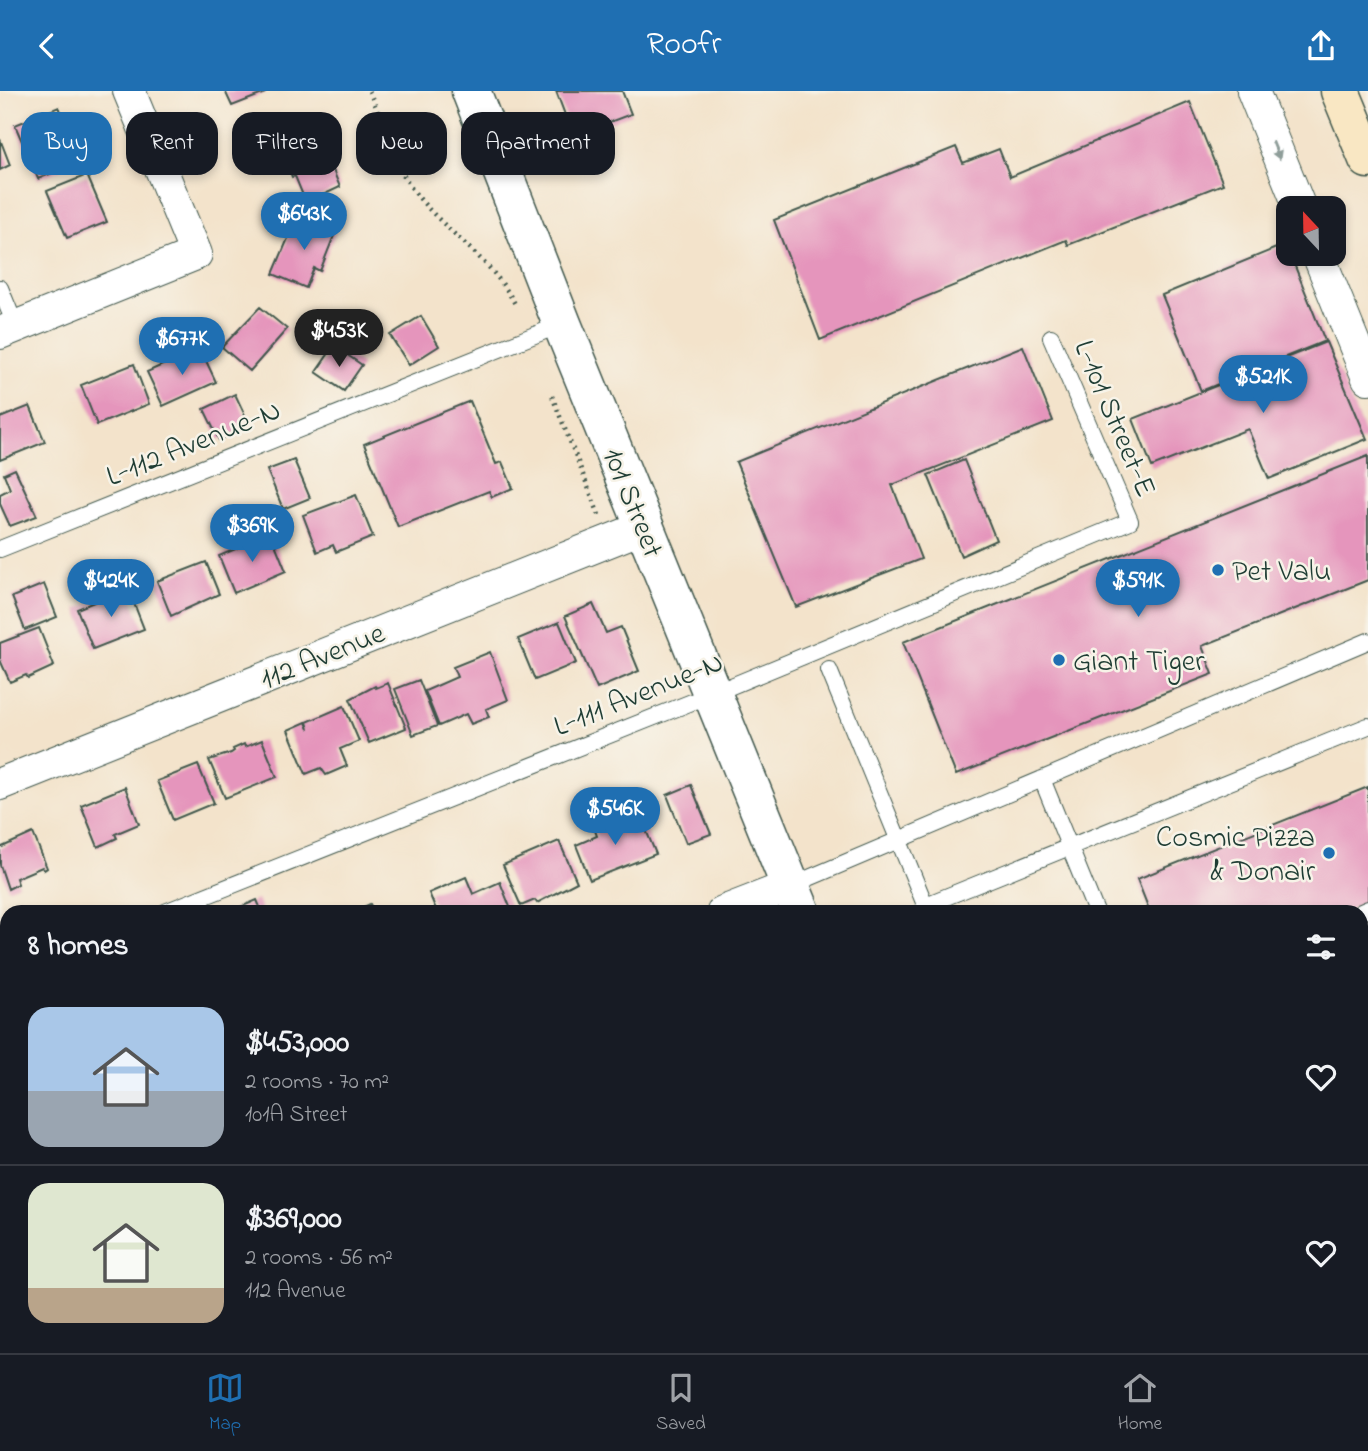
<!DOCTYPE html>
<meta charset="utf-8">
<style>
:root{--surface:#171b24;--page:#242831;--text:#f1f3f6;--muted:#9ea1a6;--line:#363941;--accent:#1f6fb2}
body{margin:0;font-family:"Indie Flower",sans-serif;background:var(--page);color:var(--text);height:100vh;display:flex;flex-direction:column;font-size:26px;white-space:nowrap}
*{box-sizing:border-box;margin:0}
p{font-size:23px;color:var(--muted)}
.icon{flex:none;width:38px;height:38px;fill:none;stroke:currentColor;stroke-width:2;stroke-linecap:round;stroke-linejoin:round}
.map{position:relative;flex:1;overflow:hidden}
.panel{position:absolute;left:0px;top:814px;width:1368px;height:450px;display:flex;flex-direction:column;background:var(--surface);border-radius:21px 21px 0 0;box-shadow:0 4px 10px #0003}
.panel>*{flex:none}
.banner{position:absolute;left:21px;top:21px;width:700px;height:63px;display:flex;gap:14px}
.needle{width:46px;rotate:338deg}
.buttons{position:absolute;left:1276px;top:105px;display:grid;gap:14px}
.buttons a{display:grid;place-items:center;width:70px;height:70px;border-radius:14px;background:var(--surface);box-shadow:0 4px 10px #0003;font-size:35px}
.price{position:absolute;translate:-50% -60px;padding:0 16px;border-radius:24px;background:var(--accent);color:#fff;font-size:23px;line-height:46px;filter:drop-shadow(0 2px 4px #0008)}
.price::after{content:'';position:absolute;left:50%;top:42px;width:21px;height:16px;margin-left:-10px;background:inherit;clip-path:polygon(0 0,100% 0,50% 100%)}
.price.on{background:#222;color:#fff}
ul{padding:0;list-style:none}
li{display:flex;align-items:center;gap:21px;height:175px;padding:0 28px}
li+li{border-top:2px solid var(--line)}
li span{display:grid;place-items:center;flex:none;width:196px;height:140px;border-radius:21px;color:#555}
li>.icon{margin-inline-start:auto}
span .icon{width:84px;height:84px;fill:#fffc;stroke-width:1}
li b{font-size:30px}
h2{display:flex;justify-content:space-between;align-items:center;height:84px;padding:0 28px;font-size:30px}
.tag{padding:0 24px;border-radius:21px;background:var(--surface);box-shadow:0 4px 10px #0003;font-size:24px;line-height:63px}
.tag.on{background:var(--accent);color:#fff}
header{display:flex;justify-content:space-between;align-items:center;height:91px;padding:0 28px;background:var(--accent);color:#fff;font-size:32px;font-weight:600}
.menu{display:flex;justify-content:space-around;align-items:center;height:98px;border-top:2px solid var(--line);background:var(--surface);font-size:19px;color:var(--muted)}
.menu a{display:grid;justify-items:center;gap:4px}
.menu .on{color:var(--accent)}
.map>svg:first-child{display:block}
.building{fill:#e595bc}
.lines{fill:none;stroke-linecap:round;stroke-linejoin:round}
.service-casing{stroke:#3f564b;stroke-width:18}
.minor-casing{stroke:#3f564b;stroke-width:34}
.tertiary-casing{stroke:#3f564b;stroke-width:41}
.secondary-casing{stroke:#3f564b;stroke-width:41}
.path{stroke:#3f564b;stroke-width:4.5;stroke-dasharray:2 5;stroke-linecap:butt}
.service{stroke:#fff;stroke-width:16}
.minor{stroke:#fff;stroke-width:32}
.tertiary{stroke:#fff;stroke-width:38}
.secondary{stroke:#f9e7c3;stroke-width:38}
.oneway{fill:#8f9e9a}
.poi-dot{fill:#1f6fb2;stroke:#f7f3e8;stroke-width:2.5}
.labels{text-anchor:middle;stroke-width:5;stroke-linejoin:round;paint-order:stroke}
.street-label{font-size:30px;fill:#1f3d34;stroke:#f7f3e8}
.poi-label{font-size:30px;fill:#1f3d34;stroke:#f7f3e8;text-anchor:start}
</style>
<header><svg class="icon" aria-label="back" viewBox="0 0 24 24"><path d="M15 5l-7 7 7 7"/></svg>Roofr<svg class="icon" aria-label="share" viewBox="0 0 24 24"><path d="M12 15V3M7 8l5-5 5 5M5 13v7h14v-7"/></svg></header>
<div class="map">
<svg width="1368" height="1262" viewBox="0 0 1368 1262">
<rect width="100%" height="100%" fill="#f7f3e8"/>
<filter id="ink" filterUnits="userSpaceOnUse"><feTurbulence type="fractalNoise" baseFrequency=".0143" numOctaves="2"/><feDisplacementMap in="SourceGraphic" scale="14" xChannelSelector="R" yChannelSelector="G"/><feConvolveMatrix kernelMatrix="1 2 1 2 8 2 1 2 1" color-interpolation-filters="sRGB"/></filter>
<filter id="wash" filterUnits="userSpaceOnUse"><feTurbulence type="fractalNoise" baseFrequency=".00686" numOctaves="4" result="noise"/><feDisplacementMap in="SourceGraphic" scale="28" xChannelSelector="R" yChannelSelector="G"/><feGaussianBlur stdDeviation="1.57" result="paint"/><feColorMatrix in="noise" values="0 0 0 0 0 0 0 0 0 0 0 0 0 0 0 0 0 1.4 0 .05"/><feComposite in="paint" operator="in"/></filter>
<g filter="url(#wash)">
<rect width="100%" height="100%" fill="#f3e3cb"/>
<g id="blocks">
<!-- building -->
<path class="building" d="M225 0H265V2L232 15Z
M556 0H622L631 23 573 45Z
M1190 11 1223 93 1068 154 1066 149 820 249 774 129 956 56 963 72 999 58 1010 86Z
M59 16 74 50 59 57 67 76 38 88 15 34Z
M311 26 340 96 306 112 295 85 292 86 274 41Z
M0 48 10 74 0 79Z
M87 84 107 131 67 147 47 100Z
M297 126 335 142 320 180 314 177 306 197 273 183Z
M1286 153 1325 250 1201 300 1162 204Z
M260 216 287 238 250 280 222 256Z
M421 225 439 255 409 274 390 244Z
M1326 251 1367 348 1269 388 1248 338 1152 376 1133 328Z
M334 255 362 274 344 300 316 281Z
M1023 255 1053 330 892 394 921 468 796 516 736 371Z
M200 257 216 291 163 315 147 281Z
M134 273 149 313 97 334 81 294Z
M235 303 250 335 219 349 204 318Z
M470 310 496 373 502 371 513 397 492 406 489 400 398 436 364 353Z
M30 315 45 351 0 369V327Z
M1368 365V489L1202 555 1213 583 956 684 903 551Z
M294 369 310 407 283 418 267 379Z
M964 369 996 449 961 465 928 384Z
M15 378 37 425 10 435 0 413V403L10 398 4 383Z
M356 404 373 446 336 461 333 454 317 461 303 424Z
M271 443 286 480 234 502 219 465Z
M206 471 219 503 171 525 157 490Z
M44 493 57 526 25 539 12 506Z
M128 497 144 538 93 558 77 518Z
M593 513 606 542 621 536 639 580 597 598 565 525Z
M559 531 576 572 535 589 518 548Z
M39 537 54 575 28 587 26 584 10 591 0 569V552Z
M490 561 508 609 486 618 489 626 471 633 466 623 439 635 425 600 457 586 453 576Z
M419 589 437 635 413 644 395 598Z
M388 592 406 637 369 652 350 608 375 595 376 597Z
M344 615 359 650 340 658 347 675 326 684 321 677 306 683 288 639 306 631 309 638 307 631Z
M262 649 277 686 225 707 209 669 231 662 234 660 233 658 244 653 245 656Z
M198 674 214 712 173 729 157 690Z
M691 694 711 743 686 752 667 704Z
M125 696 139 733 115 743 117 747 98 756 81 714Z
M1368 696V812L1345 821H1150L1137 788Z
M617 724 622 736 641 727 656 763 590 789 576 754 597 745 593 734Z
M33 742 47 777 44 779 42 776 16 787 18 793 8 798 0 774V757Z
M559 750 577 791 537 812 535 809 521 815 503 774Z
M466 786 473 803 500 791 512 821H437L429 802Z
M257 809 262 821H229Z
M370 813 374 821H352Z
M1362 915 1368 931V943L1362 946Z
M1362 1180 1368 1195V1225L1362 1227Z
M7 1182V1207L0 1185Z
M383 1256H448L451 1262H382L380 1258Z
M458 1256H489V1257L475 1262H461Z
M895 1256H928L930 1262H882Z
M1156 1256H1168L1170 1262H1143Z
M1219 1256H1276L1278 1261 1221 1262Z"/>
</g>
</g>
<g filter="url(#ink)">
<use href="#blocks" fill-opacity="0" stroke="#3f564b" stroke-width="2"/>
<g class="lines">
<!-- service casing -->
<g class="service-casing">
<path id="service" d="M0 197 16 236
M0 458 562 233
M829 579 928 821
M1042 688 1096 821
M790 795 1368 550
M926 814 1368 635
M165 821 712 603 1130 430 1051 246
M1361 821 1368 818
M0 887 7 884
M1362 990 1368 987
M1209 1256 1211 1262
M140 1262 154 1256"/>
</g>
<!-- minor casing -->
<g class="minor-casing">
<path id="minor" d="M1253 0 1300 117
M1318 163 1368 287
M0 242 196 163 129 0
M0 693 644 436
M723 821 790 795
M1362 1063 1368 1060
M0 1101 7 1098
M672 1262 686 1256"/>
</g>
<!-- tertiary casing -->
<g class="tertiary-casing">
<path id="tertiary" d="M471 0 562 233 801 821
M982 1256 984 1262"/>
</g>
<!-- secondary casing -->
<g class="secondary-casing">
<path id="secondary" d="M1340 0 1368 68"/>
</g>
<!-- path -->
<path class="path" d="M369 0C384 32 392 71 413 99 444 141 492 167 516 215
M552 305 599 424"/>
<!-- service -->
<use href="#service" class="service"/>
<!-- minor -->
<use href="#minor" class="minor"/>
<!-- tertiary -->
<use href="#tertiary" class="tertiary"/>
<!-- secondary -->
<use href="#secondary" class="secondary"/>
</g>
<!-- one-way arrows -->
<defs><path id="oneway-solid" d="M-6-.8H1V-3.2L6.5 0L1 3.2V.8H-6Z" transform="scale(1.75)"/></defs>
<use class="oneway" href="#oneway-solid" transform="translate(1276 59) rotate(68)"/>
</g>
<!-- markers -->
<g class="poi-dot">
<circle cx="1218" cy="479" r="7"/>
<circle cx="1059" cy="569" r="7"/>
<circle cx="1329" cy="762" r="7"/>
</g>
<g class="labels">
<!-- street labels -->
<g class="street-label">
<text transform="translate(1116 327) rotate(67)" y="10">L-101 Street-E</text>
<text transform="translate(193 351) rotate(-22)" y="10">L-112 Avenue-N</text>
<text transform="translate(634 411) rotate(68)" y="10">101 Street</text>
<text transform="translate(322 564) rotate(-22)" y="10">112 Avenue</text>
<text transform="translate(638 602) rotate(-22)" y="10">L-111 Avenue-N</text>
</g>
<!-- poi labels -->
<g class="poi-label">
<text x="1232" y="489">Pet Valu</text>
<text x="1073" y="579">Giant Tiger</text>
<text x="1315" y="755" text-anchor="end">Cosmic Pizza<tspan x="1315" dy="34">&amp; Donair</tspan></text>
</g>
</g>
</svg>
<div class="buttons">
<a><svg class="needle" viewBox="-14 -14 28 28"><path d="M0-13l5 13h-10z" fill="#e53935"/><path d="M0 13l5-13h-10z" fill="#9ea1a6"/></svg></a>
</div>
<b class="price" style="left:304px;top:161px">$643K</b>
<b class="price on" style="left:339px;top:278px">$453K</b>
<b class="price" style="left:182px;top:286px">$677K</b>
<b class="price" style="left:1263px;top:324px">$521K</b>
<b class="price" style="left:252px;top:473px">$369K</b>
<b class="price" style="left:111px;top:528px">$424K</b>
<b class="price" style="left:1138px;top:528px">$591K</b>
<b class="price" style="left:615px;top:756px">$546K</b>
<div class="banner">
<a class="tag on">Buy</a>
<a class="tag">Rent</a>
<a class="tag">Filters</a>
<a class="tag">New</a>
<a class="tag">Apartment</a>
</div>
<section class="panel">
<h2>8 homes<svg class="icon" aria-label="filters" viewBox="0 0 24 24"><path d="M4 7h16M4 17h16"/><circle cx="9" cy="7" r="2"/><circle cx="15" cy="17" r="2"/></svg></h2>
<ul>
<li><span style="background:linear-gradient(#a9c7e8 60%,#9aa5b1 0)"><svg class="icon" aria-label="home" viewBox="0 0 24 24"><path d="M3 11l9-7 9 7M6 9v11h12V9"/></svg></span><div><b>$453,000</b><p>2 rooms · 70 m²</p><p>101A Street</p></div><svg class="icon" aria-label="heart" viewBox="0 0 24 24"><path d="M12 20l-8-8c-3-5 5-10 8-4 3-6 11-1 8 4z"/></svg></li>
<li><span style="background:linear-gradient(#dfe7d0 75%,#b9a48a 0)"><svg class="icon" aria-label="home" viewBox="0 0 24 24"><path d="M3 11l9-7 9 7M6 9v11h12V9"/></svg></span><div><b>$369,000</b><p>2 rooms · 56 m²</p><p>112 Avenue</p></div><svg class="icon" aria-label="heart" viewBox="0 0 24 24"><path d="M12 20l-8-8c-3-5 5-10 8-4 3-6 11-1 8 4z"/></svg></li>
</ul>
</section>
</div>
<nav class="menu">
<a class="on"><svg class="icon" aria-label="map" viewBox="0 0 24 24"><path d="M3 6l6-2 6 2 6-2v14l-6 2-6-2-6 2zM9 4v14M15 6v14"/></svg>Map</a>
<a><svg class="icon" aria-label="saved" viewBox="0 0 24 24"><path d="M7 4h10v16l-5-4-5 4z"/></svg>Saved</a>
<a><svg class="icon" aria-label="home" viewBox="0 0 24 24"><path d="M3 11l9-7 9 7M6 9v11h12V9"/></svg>Home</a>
</nav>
